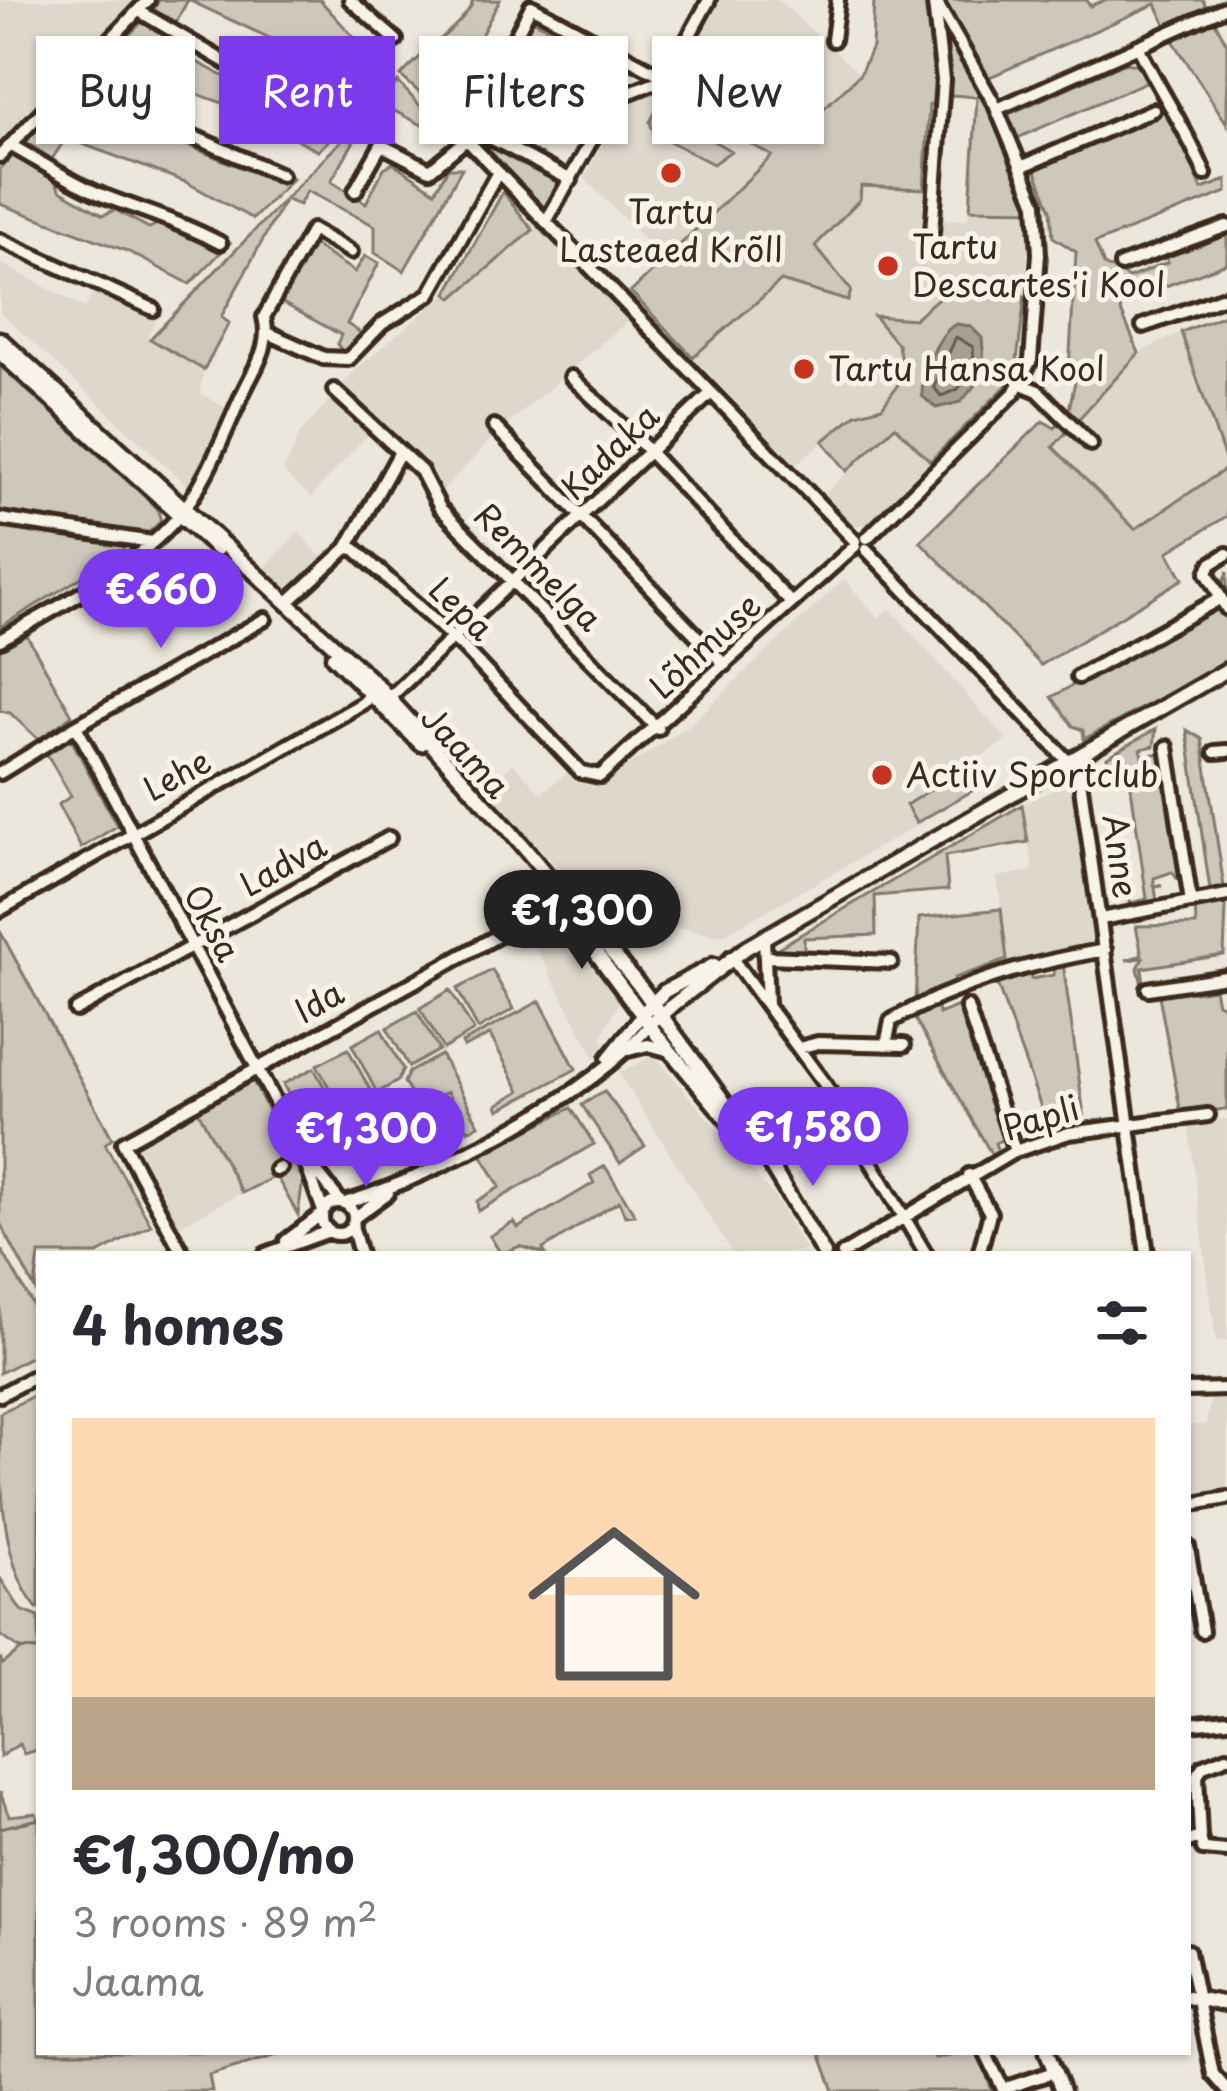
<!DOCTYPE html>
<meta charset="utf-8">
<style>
:root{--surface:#fff;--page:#f2f2f3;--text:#2b2b33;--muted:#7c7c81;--accent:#7c3aed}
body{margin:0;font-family:"Playpen Sans",sans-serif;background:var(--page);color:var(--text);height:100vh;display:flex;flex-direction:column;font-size:45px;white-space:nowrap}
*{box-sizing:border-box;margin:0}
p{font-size:39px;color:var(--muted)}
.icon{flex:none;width:66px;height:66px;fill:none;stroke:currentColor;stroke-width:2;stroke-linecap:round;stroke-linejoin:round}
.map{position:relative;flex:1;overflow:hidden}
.drawer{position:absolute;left:36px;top:1251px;width:1155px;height:804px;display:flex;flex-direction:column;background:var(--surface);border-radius:0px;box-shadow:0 3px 9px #0004}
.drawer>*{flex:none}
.hud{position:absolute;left:36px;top:36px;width:1155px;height:108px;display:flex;gap:24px}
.price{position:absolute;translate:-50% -102px;padding:0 27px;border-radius:42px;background:var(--accent);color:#fff;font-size:39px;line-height:78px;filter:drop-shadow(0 3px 6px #0008)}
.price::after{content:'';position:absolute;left:50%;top:72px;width:36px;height:27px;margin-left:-18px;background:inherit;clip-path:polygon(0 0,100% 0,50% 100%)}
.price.on{background:#222;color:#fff}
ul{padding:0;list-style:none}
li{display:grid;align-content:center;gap:24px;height:636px;padding:0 36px}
li span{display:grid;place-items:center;height:372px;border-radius:0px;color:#555}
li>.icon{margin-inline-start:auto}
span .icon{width:216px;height:216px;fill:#fffc;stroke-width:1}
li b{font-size:51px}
h2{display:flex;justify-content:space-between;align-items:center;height:144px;padding:0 36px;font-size:51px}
.tag{padding:0 42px;border-radius:0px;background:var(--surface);box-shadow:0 3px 9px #0004;font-size:42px;line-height:108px}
.tag.on{background:var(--accent);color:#fff}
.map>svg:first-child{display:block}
.built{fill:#ddd7cc}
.green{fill:#cec8bc;stroke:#84796d;stroke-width:3}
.water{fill:#a89f93;stroke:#7c7064;stroke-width:3}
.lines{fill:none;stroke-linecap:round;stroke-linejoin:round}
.shore{stroke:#67594d;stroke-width:3}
.stream{stroke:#7c7064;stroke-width:3}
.minor-casing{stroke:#3b2a1e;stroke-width:20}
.major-casing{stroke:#3b2a1e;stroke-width:21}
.minor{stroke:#f7f3e8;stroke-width:10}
.major{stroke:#f7f3e8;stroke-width:12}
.poi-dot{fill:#c8321e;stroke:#f7f3e8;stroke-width:4.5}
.labels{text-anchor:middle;stroke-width:10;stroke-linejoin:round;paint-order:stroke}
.poi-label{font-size:33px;fill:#3b2a1e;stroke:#f7f3e8;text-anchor:start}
.street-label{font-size:33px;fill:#3b2a1e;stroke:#f7f3e8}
</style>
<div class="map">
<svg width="1227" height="2091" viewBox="0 0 1227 2091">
<rect width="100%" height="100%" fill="#ece7dc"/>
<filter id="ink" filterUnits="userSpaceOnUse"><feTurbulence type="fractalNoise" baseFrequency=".00833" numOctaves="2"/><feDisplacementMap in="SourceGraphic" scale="24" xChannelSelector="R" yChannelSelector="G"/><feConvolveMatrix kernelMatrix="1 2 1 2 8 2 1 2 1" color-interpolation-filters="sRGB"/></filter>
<g filter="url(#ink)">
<!-- built -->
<path class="built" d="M0 0H137L0 146Z
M721 0H778L860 74 784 147 676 83Z
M659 91 773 156 665 260 584 178 629 96Z
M861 185 932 190V219L967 220 970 209 1030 213 1025 296 944 286V293L914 319 876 318 898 345 904 376 882 407 856 414 795 465 693 357 781 281 848 300 815 246 860 199Z
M532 222 629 320 497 433 433 501 425 482 371 431 311 497 283 472 300 434 356 369 447 293 454 297 532 230Z
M0 263 85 308 93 292 157 320 147 336 204 370 200 393 228 409 189 487 0 312Z
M1181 332 1227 468 1135 529 1052 446 1139 353Z
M895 425 930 461 870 523 854 526 823 495Z
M298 532 322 558 286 595 261 572Z
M844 579 878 618 889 608 1007 740 907 805 918 825 722 936 668 926 645 933 626 952 568 877 483 790 513 763 541 793 571 770 586 785 611 777 687 727Z
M1075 779 1097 947 1009 965 997 877 1033 870 1022 805Z
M556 917 619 1002 601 1038 606 1047 595 1058 527 931Z
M654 1055 773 1195 806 1251 733 1254 619 1073Z
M253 1081 296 1164 179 1226 135 1146Z
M1227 1119V1340L1216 1341 1188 1123Z
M1211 1398H1227V1495L1192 1501 1188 1426 1206 1424Z"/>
<!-- green -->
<path class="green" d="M159 0H320L390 77 379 89 188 0 176 22 154 10Z
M473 0H500L465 65 485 76 492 66 513 62 533 20 594 53 553 130 449 75 430 102 401 76C419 54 470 20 473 0Z
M874 0H930L994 111 1034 210 970 209 977 97 952 95 929 105 924 189 861 186 860 199 815 246 851 290 848 301 781 281 693 357 631 292 772 156 668 96 675 83 784 146 860 74 872 47Z
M940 0H1087L1090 6 1105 0H1203L1209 13 1168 30 1156 4 985 79Z
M1214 20 1227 44V124L1172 39Z
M143 21 189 47 184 55 264 98 269 90 291 101 294 96 337 117 349 103 359 110 318 151 248 112 128 69 116 93 87 77Z
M1124 63 1141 65 1148 81 1015 139 1005 116Z
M398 82 437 124 432 130 388 108 379 123 368 117 331 181 366 203 384 168 393 163 435 191 448 168H462L404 271 375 253V226L307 191 299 205 285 199 221 317 229 323 204 370 150 339Z
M75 88 153 137 157 133 279 183 286 174 293 178 253 219 186 182 66 138 52 159 26 142Z
M657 109 731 151 713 164 654 133 650 122Z
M1167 109 1202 189 1227 180V192L1095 243 1104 265 1129 278 1168 262 1166 255 1227 233V263L1118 304 1139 353 1053 447 1135 529 1227 468V516L1168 552 1183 579 1041 665 920 541 1043 421 1055 428 1068 413 1077 373 1069 370 1076 252 1053 237 1051 210 1034 166Z
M444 117H459L572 179 550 220Z
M16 153 53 177 60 190 103 215 115 210 149 228 158 224 216 249 225 239 230 243 190 284 127 251 0 204V169Z
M503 192 533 230 453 298 447 293Z
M310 243 355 272 365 256 379 263 347 324 361 333V340L345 355 337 344 341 335 279 301Z
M944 285 1025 296 1016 369 1006 386 930 461 895 426 847 471 823 441 856 414 882 407 904 376 898 345 874 316 914 319 944 293Z
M1227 314V465L1181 332Z
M0 366 157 508 161 521 149 532 132 530 123 552 0 627Z
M156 559 206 567 224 577 165 606 140 561Z
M1227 572V662L1084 739 1083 730 1073 726 1052 697 1215 606 1226 598 1221 588Z
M26 634 72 715 39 740 10 713 0 711V648Z
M1156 729 1154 746 1141 749 1143 756 1160 753 1180 882 1172 872 1154 878V885L1162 886 1155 887 1157 902 1131 905 1128 894 1131 903 1147 899 1127 759 1110 761 1109 770 1107 757Z
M1187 730 1202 739 1224 887 1220 893 1195 896 1210 890Z
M70 737 117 826 81 848 58 805 71 796 45 751Z
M974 762 986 783 916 823 906 805Z
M1022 805 1028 842 945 856 948 890 875 896 876 935 804 938V958L782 955 776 949Z
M1221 899 1226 907 1224 955 1142 968 1144 984 1153 983 1142 985 1138 968 1143 958 1126 960 1142 955 1136 926 1196 925 1195 903Z
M1001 909 1007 960 954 978 956 987 915 1003 919 918Z
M0 931 112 1138 105 1144 151 1225 98 1254H39L35 1289 0 1223Z
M1063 963 1084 1115 1047 1124 995 978 1028 969 1031 979 1054 975 1055 965Z
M492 970 514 1009 478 1029 457 989Z
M1194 985 1195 992 1214 989 1217 1003 1227 1008V1109L1181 1114 1158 990Z
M450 990 474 1031 443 1049 420 1008Z
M540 1001 576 1069 499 1110 497 1105 520 1091 490 1035 464 1047 462 1043Z
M934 1002 939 1014 958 1006 962 1010 1006 1138 995 1143 999 1154 993 1157 912 1014Z
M417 1011 439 1050 409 1067 387 1028Z
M381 1029 403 1069 398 1081 377 1093 352 1045Z
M348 1049 373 1095 342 1112 317 1065Z
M441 1055 479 1125 468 1130 447 1092 345 1141 347 1158 323 1171 315 1156 348 1137 346 1131 353 1135 383 1118 384 1110 388 1116 412 1097 404 1082 409 1072Z
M314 1068 339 1114 309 1131 283 1084Z
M253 1081 303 1179 298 1215 276 1176 242 1193 198 1111Z
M604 1091 645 1146 620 1163 582 1105Z
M571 1108 594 1144 478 1211 477 1201 500 1187 481 1154Z
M605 1166 635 1215 625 1216 619 1201 543 1249 545 1254 520 1246 501 1254 490 1236 514 1222 518 1228 594 1183 590 1175Z
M0 1247 39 1316V1352L0 1373Z
M39 1393V1608H37C0 1565 0 1477 0 1413Z
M0 1578 21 1610 39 1617V1749L24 1754 19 1744 0 1757V1658L3 1664 21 1650 0 1635Z
M0 1792 9 1816 36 1813 39 1822V2052H288L209 2075 212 2091H0Z
M932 2052 935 2058 979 2052 992 2091H834L820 2053Z"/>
<!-- water -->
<path class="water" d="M956 324 970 326 982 338 985 373 961 402 936 408 922 396C921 375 937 334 956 324Z"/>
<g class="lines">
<!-- shore -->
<path class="shore" d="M956 337 973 347 974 369 957 390 941 396 934 387Z"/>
<!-- stream -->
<path class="stream" d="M18 1649 39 1650
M0 1828 39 1819"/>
<!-- minor casing -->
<g class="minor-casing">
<path id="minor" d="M350 0 396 40
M139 11 232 66 249 64 341 105
M833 40 838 0
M1138 46C1159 91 1186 127 1205 174
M503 60 531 6 666 78
M72 79 161 128 183 132 281 175
M997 109 1227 7
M465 138 855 541
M10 145C41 162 72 183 104 196 144 211 182 223 220 243
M0 156 148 0
M1021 167 1153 110
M355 191 381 145 430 170 477 131 571 180
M546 222 615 98 666 78 709 0
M932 233 943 80 934 4
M0 240 153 309
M1121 265 1227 226
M1143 326 1227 296
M268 333 324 358 348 359 382 324 430 294 498 172
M571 377 642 444 791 603
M1021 384 1038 391 1091 444
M334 390 421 471 440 508 658 729
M494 426 725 665
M0 519 152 542
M867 538 1014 393 1031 360 1039 254 1036 203 995 105 935 0
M347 548 400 452
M866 549 1079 773 1147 1254
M1227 554 1211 564 1207 573 1227 609
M287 603 347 548 355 549 463 647 581 772 600 776 855 546
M265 619 76 726 302 1153 323 1211
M0 640C59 606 132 570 177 518 207 482 223 436 242 395 254 368 272 347 264 317L312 230 351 252
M1078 677 1221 598
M389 698 711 393
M1167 747 1191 902
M1215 752 1227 751
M0 773 76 726
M0 910 363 703 376 689
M1101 919 1227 895
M764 937 767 1004
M731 957 826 1086 926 1254
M768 957 891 962
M1148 989 1226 977
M967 1007 1015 1151
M76 1010 389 838
M886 1045 891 1021C960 982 1028 964 1105 950
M799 1048 818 1043 904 1045
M628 1050 648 1045 667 1050
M608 1058 643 1014
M309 1162 340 1201
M276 1170 280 1168
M969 1175 990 1213 979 1254
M322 1218a16 16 0 1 1 32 0a16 16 0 1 1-32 0Z
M345 1203C437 1175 588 1098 650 1025
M354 1218 388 1193
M352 1225 360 1254
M286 1241 322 1214
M183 1254 123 1143 543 911
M266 1254 329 1231
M843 1254 1015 1151 1069 1133 1208 1115
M1188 1390 1227 1389
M0 1395 39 1374
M1188 1505 1227 1498
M1188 1547 1202 1631
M1188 1724 1227 1720
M1200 1837 1203 1849 1227 1851
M1188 1841 1200 1837 1197 1775 1203 1766 1227 1757
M1188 1951 1213 2074 1227 2090
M985 2052 1003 2089 1054 2072"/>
</g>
<!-- major casing -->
<g class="major-casing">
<path id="major" d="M0 339 378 686 511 832 642 989 771 1166 824 1254
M0 353 217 549
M333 657 421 744
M542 880 657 1035 739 1134
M647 1009 665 991 714 965
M655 1019 746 948 1227 670
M1188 1997 1227 2004
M1047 2052 1062 2091"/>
</g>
<!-- minor -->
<use href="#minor" class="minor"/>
<!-- major -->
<use href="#major" class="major"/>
</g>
</g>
<!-- markers -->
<g class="poi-dot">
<circle cx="671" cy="173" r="12"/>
<circle cx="888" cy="266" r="12"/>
<circle cx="804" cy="369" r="12"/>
<circle cx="882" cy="775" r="12"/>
</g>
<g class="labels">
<!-- poi labels -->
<g class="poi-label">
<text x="671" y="224" text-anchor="middle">Tartu<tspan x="671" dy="38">Lasteaed Krõll</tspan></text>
<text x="912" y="259">Tartu<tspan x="912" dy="38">Descartes'i Kool</tspan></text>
<text x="828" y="381">Tartu Hansa Kool</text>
<text x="906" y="787">Actiiv Sportclub</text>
</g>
<!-- street labels -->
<g class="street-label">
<text transform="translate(610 452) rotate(-44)" y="12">Kadaka</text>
<text transform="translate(538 567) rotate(45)" y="12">Remmelga</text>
<text transform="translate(461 609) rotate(44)" y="12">Lepa</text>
<text transform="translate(705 646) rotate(-43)" y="12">Lõhmuse</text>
<text transform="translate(465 752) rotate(47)" y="12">Jaama</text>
<text transform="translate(177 775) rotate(-29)" y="12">Lehe</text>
<text transform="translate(1120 856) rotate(82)" y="12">Anne</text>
<text transform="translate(283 865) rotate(-29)" y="12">Ladva</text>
<text transform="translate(212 923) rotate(62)" y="12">Oksa</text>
<text transform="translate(319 1002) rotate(-29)" y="12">Ida</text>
<text transform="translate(1041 1118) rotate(-17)" y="12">Papli</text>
</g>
</g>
</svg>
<b class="price" style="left:161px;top:651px">€660</b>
<b class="price on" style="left:582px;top:972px">€1,300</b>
<b class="price" style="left:813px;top:1189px">€1,580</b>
<b class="price" style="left:366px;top:1190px">€1,300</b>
<div class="hud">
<a class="tag">Buy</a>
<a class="tag on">Rent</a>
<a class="tag">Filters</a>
<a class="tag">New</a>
</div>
<section class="drawer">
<h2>4 homes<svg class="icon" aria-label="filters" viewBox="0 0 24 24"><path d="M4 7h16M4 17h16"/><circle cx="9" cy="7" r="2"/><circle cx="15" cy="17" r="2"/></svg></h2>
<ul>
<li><span style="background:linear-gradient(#ffd9b3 75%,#b9a48a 0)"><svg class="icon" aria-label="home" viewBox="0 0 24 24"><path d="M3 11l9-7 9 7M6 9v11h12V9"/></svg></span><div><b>€1,300/mo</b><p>3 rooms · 89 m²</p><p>Jaama</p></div></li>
</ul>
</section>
</div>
